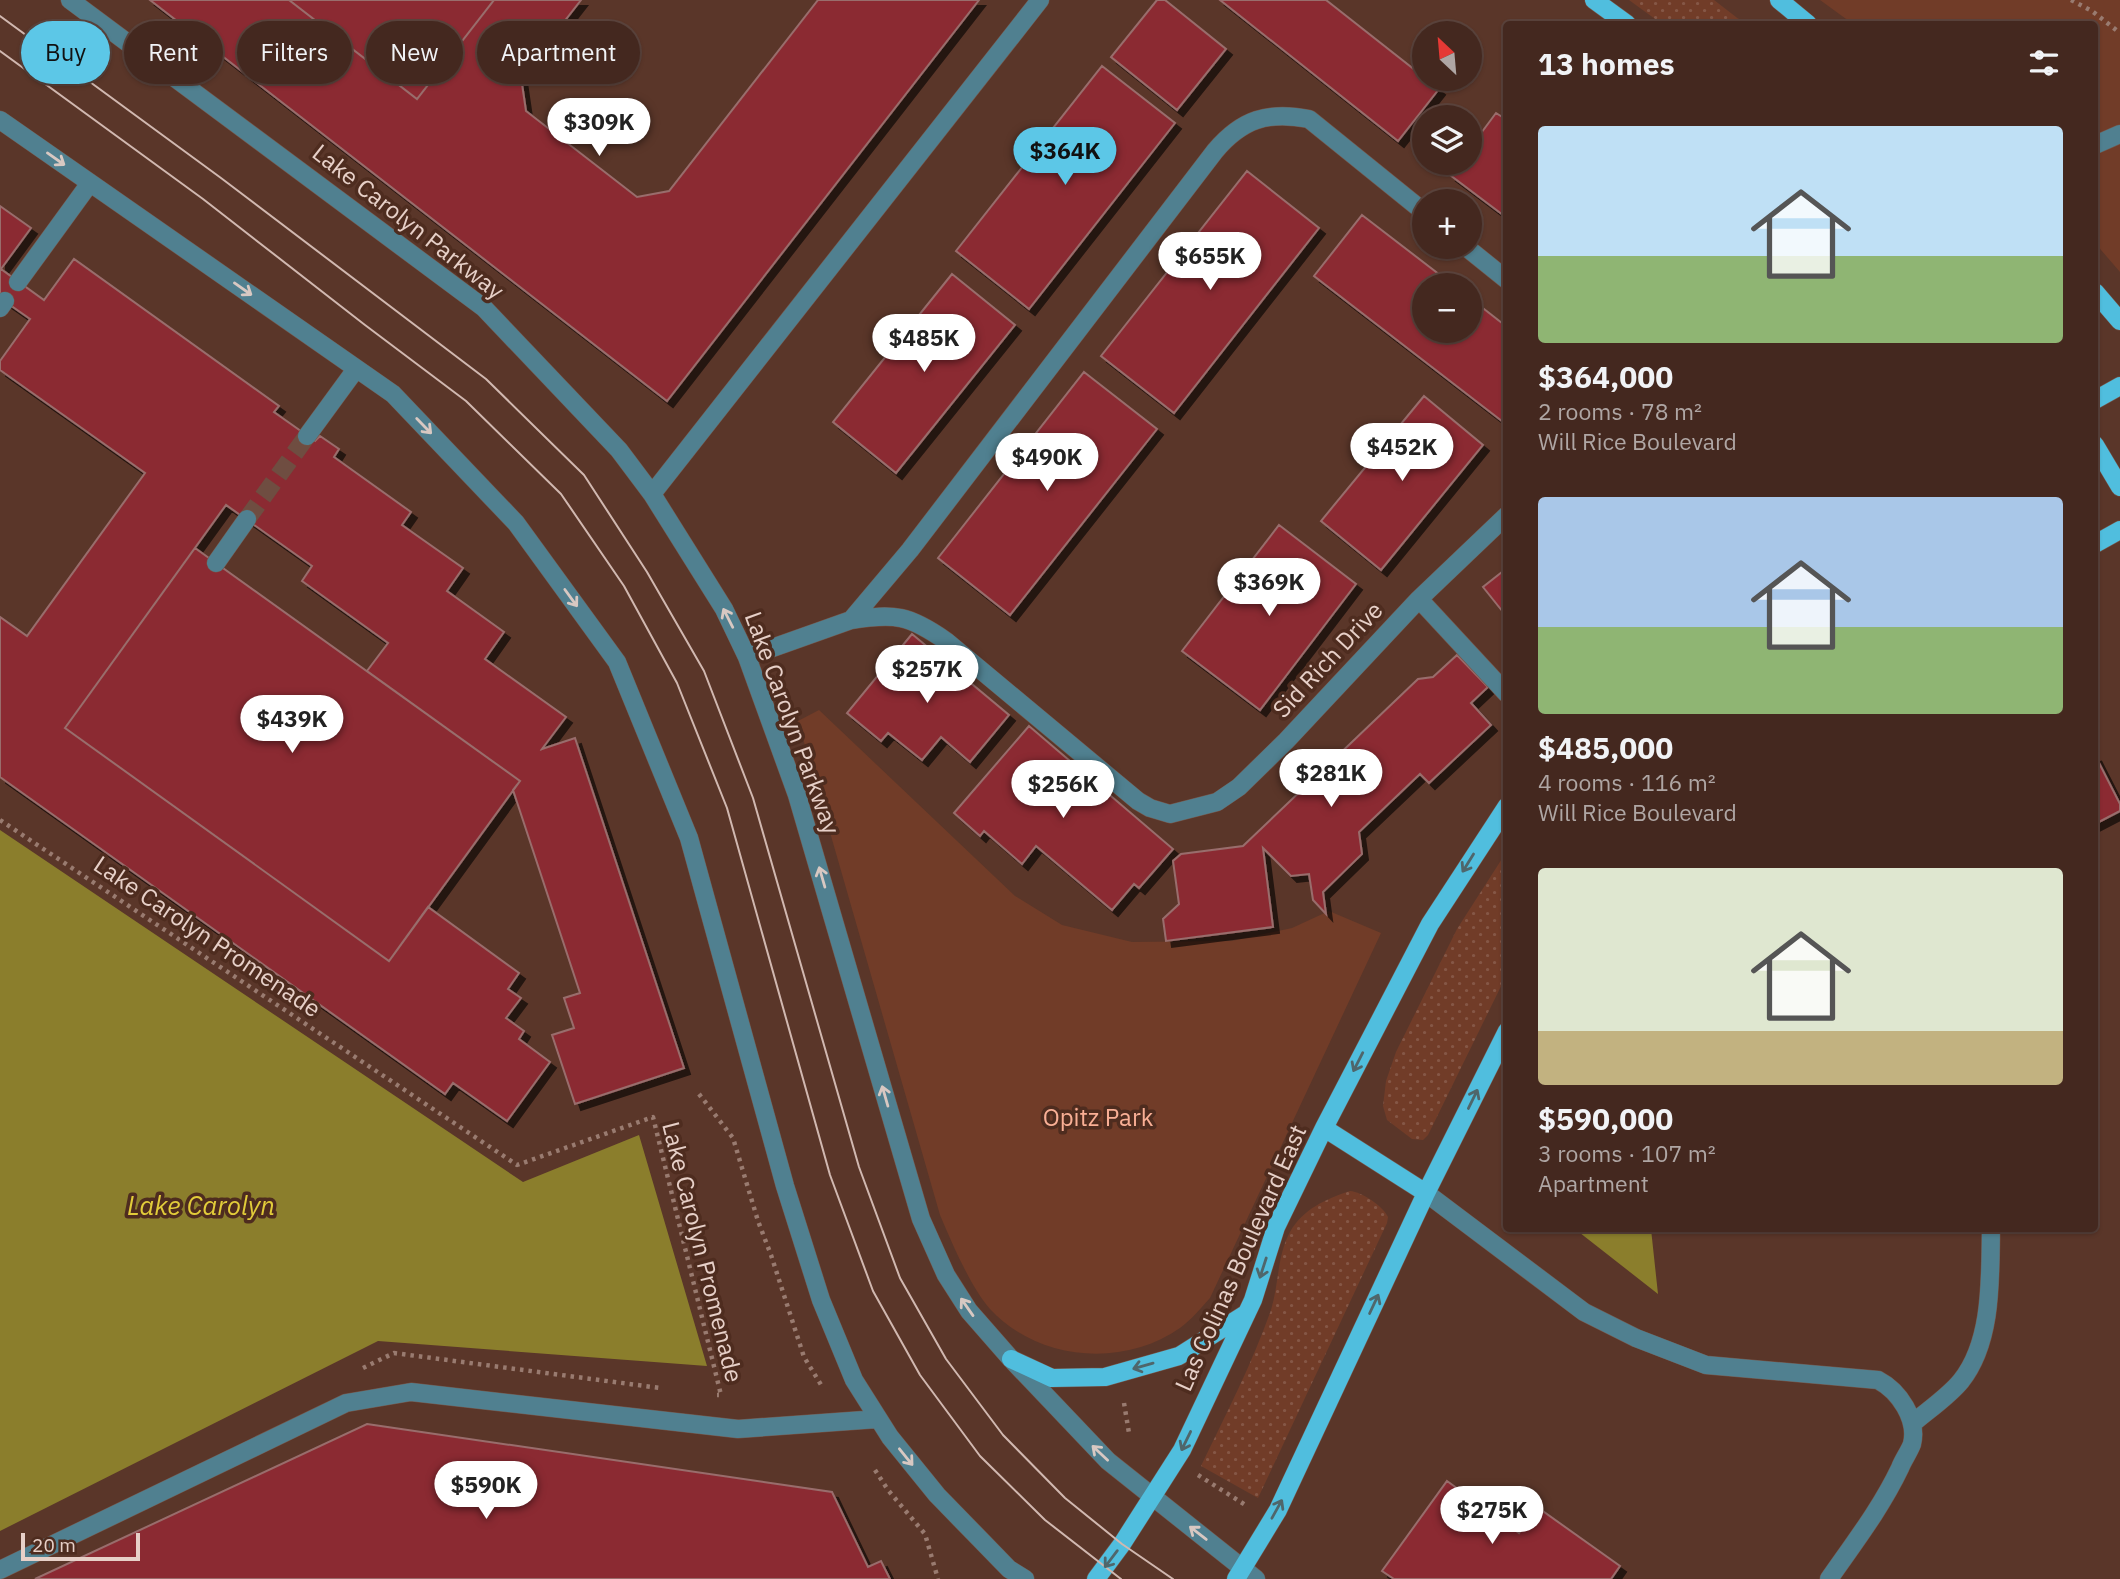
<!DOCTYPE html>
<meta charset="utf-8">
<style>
:root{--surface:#44281f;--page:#4e342c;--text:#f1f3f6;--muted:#afa6a4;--line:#5c443d;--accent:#5cc7e7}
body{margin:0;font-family:"IBM Plex Sans",sans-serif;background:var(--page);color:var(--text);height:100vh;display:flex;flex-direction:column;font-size:26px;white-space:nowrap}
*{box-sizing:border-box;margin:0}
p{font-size:23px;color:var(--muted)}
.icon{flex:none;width:38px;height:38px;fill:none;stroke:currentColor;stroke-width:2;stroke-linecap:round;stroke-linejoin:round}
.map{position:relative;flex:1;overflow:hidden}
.panel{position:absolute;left:1503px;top:21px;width:595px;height:1211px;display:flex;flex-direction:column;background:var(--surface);border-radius:7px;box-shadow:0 2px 5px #0004,0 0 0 2px var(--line)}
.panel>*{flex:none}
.hud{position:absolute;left:21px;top:21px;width:665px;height:63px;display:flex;gap:14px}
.needle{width:46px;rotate:334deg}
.fabs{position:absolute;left:1412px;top:21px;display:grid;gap:14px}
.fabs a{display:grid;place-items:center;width:70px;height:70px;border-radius:50%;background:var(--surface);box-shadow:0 2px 5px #0004,0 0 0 2px var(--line);font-size:35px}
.scale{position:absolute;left:21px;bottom:18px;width:119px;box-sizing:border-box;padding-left:7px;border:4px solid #e7d0c8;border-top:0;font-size:19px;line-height:24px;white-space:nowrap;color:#e7d0c8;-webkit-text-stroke:5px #4e2c1f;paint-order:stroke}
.price{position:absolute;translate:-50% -60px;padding:0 16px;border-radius:24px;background:#fff;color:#222;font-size:23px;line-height:46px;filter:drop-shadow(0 2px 4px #0008)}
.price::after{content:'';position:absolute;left:50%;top:42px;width:21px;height:16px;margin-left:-10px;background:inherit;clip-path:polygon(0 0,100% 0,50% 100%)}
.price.current{background:var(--accent);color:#111}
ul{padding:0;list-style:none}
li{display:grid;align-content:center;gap:14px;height:371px;padding:0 35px}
li span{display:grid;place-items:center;height:217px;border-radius:7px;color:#555}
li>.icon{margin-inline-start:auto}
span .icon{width:126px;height:126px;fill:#fffc;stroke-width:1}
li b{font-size:30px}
h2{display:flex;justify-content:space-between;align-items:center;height:84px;padding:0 35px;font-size:30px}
.pill{padding:0 24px;border-radius:32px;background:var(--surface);box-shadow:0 2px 5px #0004,0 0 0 2px var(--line);font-size:24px;line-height:63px}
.pill.current{background:var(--accent);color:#111}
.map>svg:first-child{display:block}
.grass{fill:url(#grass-dots)}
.park{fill:#713c28}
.water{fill:#8b7e2c}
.building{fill:#8b2c33;stroke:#996d6c;stroke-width:2;filter:url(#shadow)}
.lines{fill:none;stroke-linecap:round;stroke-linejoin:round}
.minor-tunnel{stroke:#6f4d41;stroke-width:18;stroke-dasharray:18 9;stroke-linecap:butt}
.minor-casing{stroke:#765549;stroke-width:19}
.major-casing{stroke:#765549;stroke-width:19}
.path{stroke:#997b70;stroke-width:4.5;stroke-dasharray:3.5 5;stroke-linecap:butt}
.minor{stroke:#508090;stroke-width:18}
.major{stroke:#50bede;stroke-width:18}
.tram{stroke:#d1b8b0;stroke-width:2}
.oneway{stroke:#d8c8c2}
.oneway2{stroke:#4f666b}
.labels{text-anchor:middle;stroke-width:7;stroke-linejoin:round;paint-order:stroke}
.street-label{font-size:24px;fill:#e7d0c8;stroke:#4e2c1f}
.park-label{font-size:24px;fill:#f9af95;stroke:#4e2c1f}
.water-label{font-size:26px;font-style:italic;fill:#e2cc3a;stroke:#4e2c1f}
</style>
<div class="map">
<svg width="2120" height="1579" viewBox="0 0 2120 1579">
<defs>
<pattern id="grass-dots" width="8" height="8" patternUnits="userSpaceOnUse" patternTransform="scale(1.75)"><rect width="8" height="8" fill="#713c28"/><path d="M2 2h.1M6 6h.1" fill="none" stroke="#855746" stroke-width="1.8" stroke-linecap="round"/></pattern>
<filter id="shadow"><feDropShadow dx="6" dy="6" stdDeviation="0" flood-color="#0009"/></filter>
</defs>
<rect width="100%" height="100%" fill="#5a3629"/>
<!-- grass -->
<path class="grass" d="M1629 0H1714L1745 24H1662Z
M1507 851V974L1428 1135 1423 1140 1412 1139 1387 1120 1383 1106 1386 1081 1396 1052 1457 929Z
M1350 1191C1362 1192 1383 1206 1388 1217L1387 1223 1258 1498 1201 1466C1226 1414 1252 1364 1271 1310 1279 1284 1277 1256 1290 1232 1303 1209 1326 1199 1350 1191Z"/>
<!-- park -->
<path class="park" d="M1820 0H2120V272L2095 243V24H1853Z
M819 710 1015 896 1062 925 1132 942 1232 941 1292 928 1329 911 1381 933 1210 1298C1201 1308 1191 1320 1180 1328 1123 1368 1038 1361 990 1309 970 1286 952 1243 940 1215L798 721Z"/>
<!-- water -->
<path class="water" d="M0 830 523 1182 639 1135 707 1366 378 1341 0 1531Z
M1575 1229H1651L1658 1294Z"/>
<!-- building -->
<path class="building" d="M150 0H289L417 99 494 0H581L521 77 526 111 637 197 669 191 818 0H979L667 401Z
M289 0H494L417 99Z
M1157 0H1165L1226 49 1177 110 1111 57Z
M1220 0H1326L1439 89 1398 141Z
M1102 66 1175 123 1029 309 956 251Z
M1496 113 1507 120V218L1450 175 1459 163H1470V148Z
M1247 171 1319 228 1174 413 1101 356Z
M0 206 31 228 1 269 44 300 74 259 279 406 274 412 315 441 320 436 339 449 334 457 411 512 402 525 463 568 447 591 504 632 485 659 566 717 542 749 575 738 684 1068 575 1104 552 1035 574 1028 564 998 580 993 513 790 520 781 367 671 388 643 302 581 312 566 226 505 65 728 389 961 428 907 519 973 508 989 521 998 506 1018 524 1031 519 1039 550 1062 507 1121 453 1083 445 1094 0 777V617L27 636 145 473 0 370V361L30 319 0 298Z
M1362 215 1453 285H1424V331H1470V298L1507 327V425L1314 276Z
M952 274 1015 325 896 473 833 422Z
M1084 372 1157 429 1010 615 938 558Z
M1424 396 1483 445 1381 570 1321 521Z
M1279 525 1356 584 1260 710 1182 651Z
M195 548 520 781 389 961 65 728Z
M1507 568V617L1483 587Z
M912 634 1009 715 970 762 941 737 922 760 888 733 881 741 847 713Z
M1457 655 1488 687 1471 703 1491 725 1429 783 1420 774 1359 832 1362 854 1323 892 1326 914 1313 900 1309 874 1291 876 1263 848 1273 927 1166 941 1163 919 1179 904 1173 861 1181 854 1243 846 1418 679 1433 677Z
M1029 726 1173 849 1139 888 1134 884 1112 910 1036 846 1022 864 984 831 980 836 954 813Z
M2095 755 2120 804V811L2095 824Z
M367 1424 832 1492 868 1567 881 1561 890 1579H35Z
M1447 1481 1519 1533 1537 1507 1620 1566 1611 1579H1394L1382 1571Z"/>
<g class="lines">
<!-- minor-tunnel -->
<path class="minor-tunnel" d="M247 519 307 436"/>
<!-- minor casing -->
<g class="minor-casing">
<path id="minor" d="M70 0 484 308 619 450 652 494 724 609 747 657 797 795 921 1219 946 1275 969 1311 1011 1359 1108 1461 1256 1579
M0 120 393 394 516 523 617 662 689 838 785 1186 821 1300 854 1380 890 1437 937 1495 1009 1569 1025 1579
M2095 145 2120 134
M1466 247 1507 280
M18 282 90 183
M0 308 5 301
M307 436 356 369
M652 494 1040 0
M216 563 247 519
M1419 599 1507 694
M851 620C895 613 909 615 946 641L1138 801 1150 808 1170 814 1217 802 1239 787 1286 741 1419 599 1507 515
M747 657 851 620 910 550 1215 151C1242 119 1268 111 1309 119L1424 212
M1426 1193 1584 1312 1636 1338 1706 1365 1878 1380C1899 1391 1918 1419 1912 1444 1909 1452 1903 1460 1900 1468 1881 1508 1854 1543 1829 1579
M1912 1424C1928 1410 1948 1397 1961 1381 1993 1341 1990 1277 1991 1228
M0 1570 346 1403 411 1392 738 1429 878 1419"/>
</g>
<!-- major casing -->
<g class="major-casing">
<path id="major" d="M1594 0 1627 24
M1779 0 1808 24
M2095 292 2120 321
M2095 400 2120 386
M2095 445 2120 487
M2095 544 2120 530
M1324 1128 1426 1193
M1011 1359 1052 1378 1105 1377 1179 1356 1247 1313
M1096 1579 1122 1544 1182 1450 1253 1300 1276 1227 1324 1128 1430 924 1507 806
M1236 1579 1278 1510 1426 1193 1507 1031"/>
</g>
<!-- path -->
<path class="path" d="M2071 0 2092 11 2120 33
M0 820 517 1165 653 1117 721 1395H717
M699 1094 733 1138 758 1221 771 1255 804 1357 823 1388
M363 1368 394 1353 660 1388
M1124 1403 1129 1433
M875 1470 888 1490 925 1534 938 1579
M1198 1475 1247 1506"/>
<!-- minor -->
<use href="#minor" class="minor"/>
<!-- major -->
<use href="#major" class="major"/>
<!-- tram -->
<path class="tram" d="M0 16 221 178 486 379 584 475 647 572 704 671 753 798 859 1167 900 1278 946 1359 1003 1435 1065 1498 1122 1544 1173 1579
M0 51 203 199 365 325 466 401 561 494 624 586 677 683 727 808 830 1175 873 1291 920 1375 980 1456 1045 1520 1121 1579"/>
</g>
<!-- one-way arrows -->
<defs><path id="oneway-shaft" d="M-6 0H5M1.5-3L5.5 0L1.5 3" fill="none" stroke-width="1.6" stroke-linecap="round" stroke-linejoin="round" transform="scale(1.75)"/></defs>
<g class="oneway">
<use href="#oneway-shaft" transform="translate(56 159) rotate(35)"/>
<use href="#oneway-shaft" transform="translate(243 289) rotate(35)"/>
<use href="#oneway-shaft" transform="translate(424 426) rotate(46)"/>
<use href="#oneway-shaft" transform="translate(571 598) rotate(54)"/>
<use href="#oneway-shaft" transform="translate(728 618) rotate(-117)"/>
<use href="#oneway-shaft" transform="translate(822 877) rotate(-106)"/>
<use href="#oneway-shaft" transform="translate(885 1096) rotate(-106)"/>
<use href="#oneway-shaft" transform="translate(967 1307) rotate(-125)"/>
<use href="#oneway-shaft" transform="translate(1100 1453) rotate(-137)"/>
<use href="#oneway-shaft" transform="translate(906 1457) rotate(51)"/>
<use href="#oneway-shaft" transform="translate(1198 1533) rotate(-142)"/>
</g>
<g class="oneway2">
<use href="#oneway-shaft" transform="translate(1468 863) rotate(122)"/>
<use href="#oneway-shaft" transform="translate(1358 1062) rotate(117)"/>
<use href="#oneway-shaft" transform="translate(1473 1099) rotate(-64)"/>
<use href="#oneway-shaft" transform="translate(1263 1268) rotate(108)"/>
<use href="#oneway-shaft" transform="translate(1374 1304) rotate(-65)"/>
<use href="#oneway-shaft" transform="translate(1143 1366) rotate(164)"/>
<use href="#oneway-shaft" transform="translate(1186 1441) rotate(116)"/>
<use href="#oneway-shaft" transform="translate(1277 1509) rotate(-61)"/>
<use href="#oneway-shaft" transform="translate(1111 1559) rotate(127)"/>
</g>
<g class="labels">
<!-- street labels -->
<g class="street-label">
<text transform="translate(408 222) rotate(38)" y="8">Lake Carolyn Parkway</text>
<text transform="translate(1328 660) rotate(-47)" y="8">Sid Rich Drive</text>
<text transform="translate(792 723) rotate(70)" y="8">Lake Carolyn Parkway</text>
<text transform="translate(207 937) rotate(34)" y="8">Lake Carolyn Promenade</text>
<text transform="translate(702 1252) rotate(76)" y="8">Lake Carolyn Promenade</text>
<text transform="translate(1241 1258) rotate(-66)" y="8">Las Colinas Boulevard East</text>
</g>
<!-- park labels -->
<g class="park-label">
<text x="1098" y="1126">Opitz Park</text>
</g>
<!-- water labels -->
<g class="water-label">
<text x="201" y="1215">Lake Carolyn</text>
</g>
</g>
</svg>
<div class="fabs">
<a><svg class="needle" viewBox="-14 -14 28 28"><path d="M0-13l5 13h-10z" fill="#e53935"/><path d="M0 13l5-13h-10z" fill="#afa6a4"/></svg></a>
<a><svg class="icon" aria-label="layers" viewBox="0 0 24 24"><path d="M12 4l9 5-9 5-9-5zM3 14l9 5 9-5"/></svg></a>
<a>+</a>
<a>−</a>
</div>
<div class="scale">20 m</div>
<b class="price" style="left:599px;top:158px">$309K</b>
<b class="price current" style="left:1065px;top:187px">$364K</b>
<b class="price" style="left:1210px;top:292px">$655K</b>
<b class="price" style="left:924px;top:374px">$485K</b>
<b class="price" style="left:1402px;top:483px">$452K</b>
<b class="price" style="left:1047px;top:493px">$490K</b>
<b class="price" style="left:1269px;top:618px">$369K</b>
<b class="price" style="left:927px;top:705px">$257K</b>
<b class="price" style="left:292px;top:755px">$439K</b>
<b class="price" style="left:1331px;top:809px">$281K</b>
<b class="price" style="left:1063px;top:820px">$256K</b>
<b class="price" style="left:486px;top:1521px">$590K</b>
<b class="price" style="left:1492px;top:1546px">$275K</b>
<div class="hud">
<a class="pill current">Buy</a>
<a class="pill">Rent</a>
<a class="pill">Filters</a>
<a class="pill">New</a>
<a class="pill">Apartment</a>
</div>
<section class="panel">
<h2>13 homes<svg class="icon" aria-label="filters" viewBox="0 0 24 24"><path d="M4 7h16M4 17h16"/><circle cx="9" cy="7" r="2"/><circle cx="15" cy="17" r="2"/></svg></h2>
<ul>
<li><span style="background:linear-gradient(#bfe0f5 60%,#8fb573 0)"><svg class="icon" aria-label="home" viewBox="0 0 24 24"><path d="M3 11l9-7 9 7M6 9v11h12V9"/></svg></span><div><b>$364,000</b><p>2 rooms · 78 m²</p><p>Will Rice Boulevard</p></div></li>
<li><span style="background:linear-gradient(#a9c7e8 60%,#8fb573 0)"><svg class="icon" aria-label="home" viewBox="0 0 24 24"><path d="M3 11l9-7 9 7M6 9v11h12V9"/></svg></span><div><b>$485,000</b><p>4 rooms · 116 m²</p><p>Will Rice Boulevard</p></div></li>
<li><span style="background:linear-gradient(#dfe7d0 75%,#c2b280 0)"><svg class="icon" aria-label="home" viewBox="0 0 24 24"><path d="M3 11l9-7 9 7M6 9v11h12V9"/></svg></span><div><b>$590,000</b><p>3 rooms · 107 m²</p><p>Apartment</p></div></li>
</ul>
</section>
</div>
